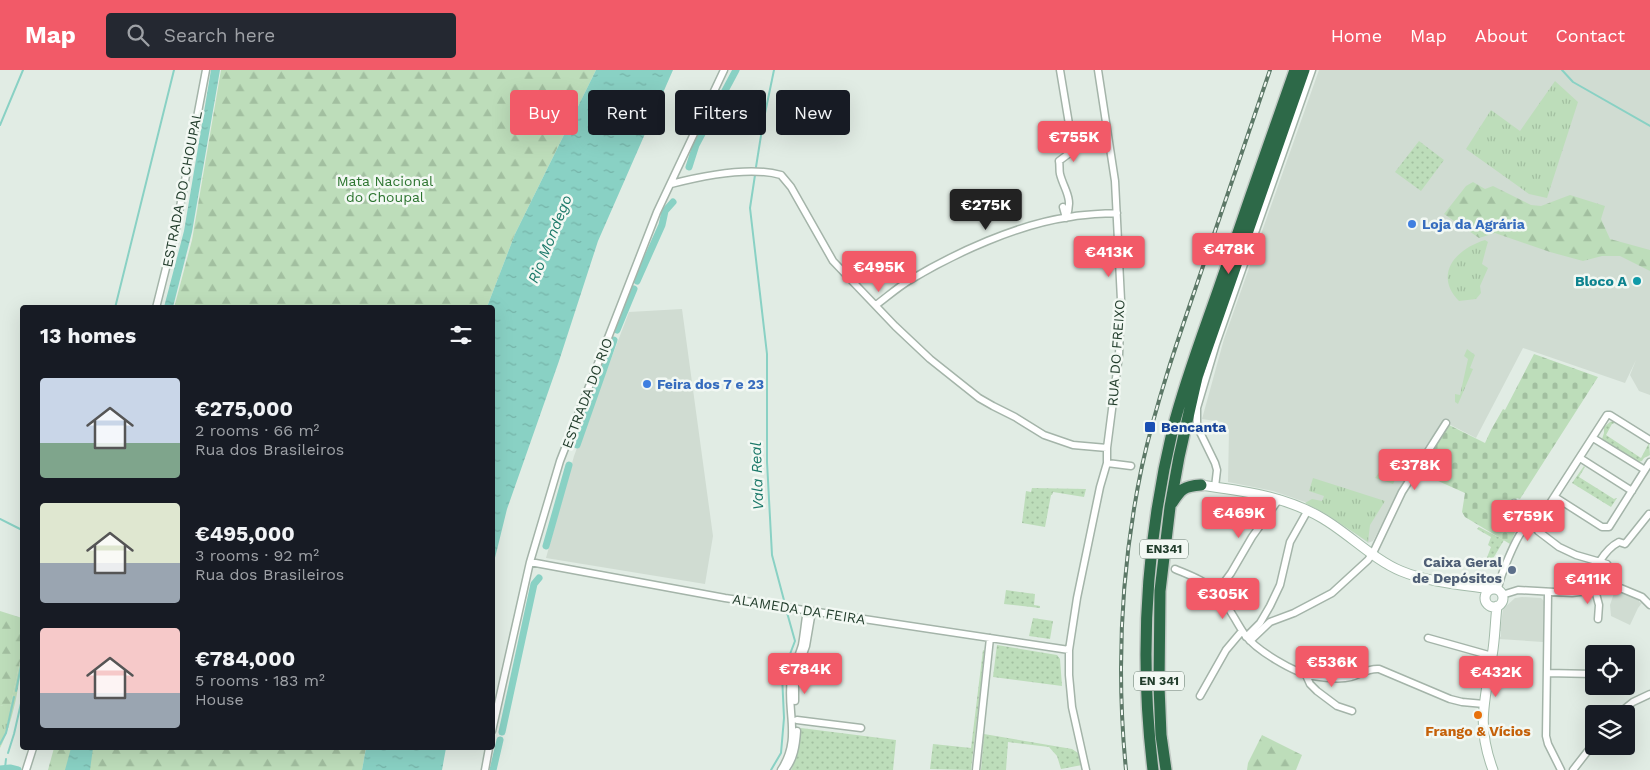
<!DOCTYPE html>
<meta charset="utf-8">
<style>
:root{--surface:#171b24;--page:#242831;--text:#f1f3f6;--muted:#9ea1a6;--accent:#f25a68}
body{margin:0;font-family:"Work Sans",sans-serif;background:var(--page);color:var(--text);height:100vh;display:flex;flex-direction:column;font-size:19px;white-space:nowrap}
*{box-sizing:border-box;margin:0}
p{font-size:16px;color:var(--muted)}
.icon{flex:none;width:28px;height:28px;fill:none;stroke:currentColor;stroke-width:2;stroke-linecap:round;stroke-linejoin:round}
.map{position:relative;flex:1;overflow:hidden}
.side{position:absolute;left:20px;top:235px;width:475px;height:445px;display:flex;flex-direction:column;background:var(--surface);border-radius:5px;box-shadow:0 5px 20px #0002}
.side>*{flex:none}
.banner{position:absolute;left:510px;top:20px;width:475px;height:45px;display:flex;gap:10px}
.fabs{position:absolute;left:1585px;top:575px;display:grid;gap:10px}
.fabs a{display:grid;place-items:center;width:50px;height:50px;border-radius:5px;background:var(--surface);box-shadow:0 5px 20px #0002;font-size:25px}
.price{position:absolute;translate:-50% -42px;padding:0 11px;border-radius:5px;background:var(--accent);color:#fff;font-size:16px;line-height:32px;filter:drop-shadow(0 1px 2px #0008)}
.price::after{content:'';position:absolute;left:50%;top:30px;width:15px;height:11px;margin-left:-8px;background:inherit;clip-path:polygon(0 0,100% 0,50% 100%)}
.price.current{background:#222;color:#fff}
ul{padding:0;list-style:none}
li{display:flex;align-items:center;gap:15px;height:125px;padding:0 20px}
li span{display:grid;place-items:center;flex:none;width:140px;height:100px;border-radius:5px;color:#555}
li>.icon{margin-inline-start:auto}
span .icon{width:60px;height:60px;fill:#fffc;stroke-width:1}
li b{font-size:21px}
h2{display:flex;justify-content:space-between;align-items:center;height:60px;padding:0 20px;font-size:21px}
.chip{padding:0 18px;border-radius:5px;background:var(--surface);box-shadow:0 5px 20px #0002;font-size:18px;line-height:45px}
.chip.current{background:var(--accent);color:#fff}
header{display:flex;align-items:center;gap:30px;box-sizing:border-box;height:70px;padding:0 25px;background:var(--accent);color:#fff}
header strong{font-size:24px}
nav{display:flex;gap:28px;margin-inline-start:auto;font-size:18px}
.search{width:350px;height:45px;background:var(--page);display:flex;align-items:center;gap:12px;box-sizing:border-box;padding:0 18px;border-radius:5px;color:var(--muted);font-size:19px}
.map>svg:first-child{display:block}
.built{fill:#d0dcd2}
.grass{fill:url(#grass-tufts)}
.forest{fill:url(#forest-firs)}
.cemetery{fill:url(#cemetery-stones)}
.garden{fill:url(#garden-dots)}
.water{fill:url(#water-ripples)}
.lines{fill:none;stroke-linecap:round;stroke-linejoin:round}
.stream{stroke:#89d1c4;stroke-width:2}
.canal{stroke:#89d1c4;stroke-width:7}
.street-casing{stroke:#a4b4a9;stroke-width:9}
.secondary-casing{stroke:#a3bbaa;stroke-width:11}
.highway-casing{stroke:#c1c9c4;stroke-width:14}
.street{stroke:#fff;stroke-width:6}
.secondary{stroke:#fff;stroke-width:9}
.highway{stroke:#2d6948;stroke-width:11}
.rail-casing{stroke:#5c7867;stroke-width:4}
.rail{stroke:#f2f8f3;stroke-width:2;stroke-dasharray:5.5;stroke-linecap:butt}
.shop-dot{fill:#3f7fe0;stroke:#f2f8f3;stroke-width:2}
.culture-dot{fill:#0f9aa8;stroke:#f2f8f3;stroke-width:2}
.transit-dot{fill:#1a4fb4;stroke:#f2f8f3;stroke-width:2}
.service-dot{fill:#5c6f8a;stroke:#f2f8f3;stroke-width:2}
.food-dot{fill:#e8710a;stroke:#f2f8f3;stroke-width:2}
.labels{text-anchor:middle;stroke-width:5;stroke-linejoin:round;paint-order:stroke}
.shield{fill:#f2f8f3;stroke:#607568;stroke-width:1}
.shield-label{font-size:12px;font-weight:bold;fill:#223d2c}
.park-label{font-size:14px;fill:#2c742f;stroke:#f2f8f3}
.street-label{font-size:14px;fill:#223d2c;stroke:#f2f8f3}
.shop-label{font-size:14px;font-weight:bold;fill:#366cbe;stroke:#f2f8f3;text-anchor:start}
.culture-label{font-size:14px;font-weight:bold;fill:#0d838f;stroke:#f2f8f3;text-anchor:end}
.transit-label{font-size:14px;font-weight:bold;fill:#164399;stroke:#f2f8f3;text-anchor:start}
.service-label{font-size:14px;font-weight:bold;fill:#4e5e75;stroke:#f2f8f3;text-anchor:end}
.food-label{font-size:14px;font-weight:bold;fill:#c56008;stroke:#f2f8f3}
.water-label{font-size:15px;font-style:italic;fill:#1c7969;stroke:#f2f8f3}
</style>
<header>
<strong>Map</strong>
<div class="search"><svg class="icon" aria-label="search" viewBox="0 0 24 24"><circle cx="10" cy="10" r="6"/><path d="M15 15l6 6"/></svg>Search here</div>
<nav><a>Home</a><a>Map</a><a>About</a><a>Contact</a></nav>
</header>
<div class="map">
<svg width="1650" height="700" viewBox="0 0 1650 700">
<defs>
<pattern id="grass-tufts" width="24" height="20" patternUnits="userSpaceOnUse" patternTransform="scale(1.25)"><rect width="24" height="20" fill="#bdddba"/><path d="M3 7l-1-3M5 7V3M7 7l1-3M15 17l-1-3M17 17v-4M19 17l1-3" fill="none" stroke="#a2bfa0"/></pattern>
<pattern id="forest-firs" width="22" height="20" patternUnits="userSpaceOnUse" patternTransform="scale(1.25)"><rect width="22" height="20" fill="#bdddba"/><path d="M5 1l3.5 6h-7zM16 11l3.5 6h-7z" fill="#a2bfa0"/></pattern>
<pattern id="cemetery-stones" width="16" height="16" patternUnits="userSpaceOnUse" patternTransform="scale(1.25)"><rect width="16" height="16" fill="#bdddba"/><path d="M2 7V4a2 2 0 0 1 4 0v3zM10 15v-3a2 2 0 0 1 4 0v3z" fill="#a2bfa0"/></pattern>
<pattern id="garden-dots" width="8" height="8" patternUnits="userSpaceOnUse" patternTransform="scale(1.25)"><rect width="8" height="8" fill="#bdddba"/><path d="M2 2h.1M6 6h.1" fill="none" stroke="#a2bfa0" stroke-width="1.8" stroke-linecap="round"/></pattern>
<pattern id="water-ripples" width="26" height="14" patternUnits="userSpaceOnUse" patternTransform="scale(1.25)"><rect width="26" height="14" fill="#89d1c4"/><path d="M2 4q2-2 4 0t4 0M15 11q2-2 4 0t4 0" fill="none" stroke="#76b4a9"/></pattern>
</defs>
<rect width="100%" height="100%" fill="#e1ece4"/>
<!-- built -->
<path class="built" d="M1319 0H1650V325L1639 321 1630 305 1636 290 1625 313 1523 278 1476 368 1443 351 1423 380 1373 471 1368 473 1327 443 1305 432 1273 421 1228 412 1229 360 1226 355 1222 352 1202 349 1224 269Z
M682 239 713 466 705 514 546 488 574 386 629 242Z
M1613 519 1639 529V532L1642 533 1638 538 1630 555 1611 546 1610 535 1614 523Z
M1522 527 1541 528 1544 531 1543 572 1499 569 1501 566V561H1500L1503 539 1515 528Z"/>
<!-- grass -->
<path class="grass" d="M1555 11 1578 32 1547 128 1529 124 1466 79 1491 40 1520 61Z
M1485 170 1488 172 1487 175 1482 194 1488 198 1480 216 1481 223 1476 229 1459 231C1433 204 1456 179 1485 170Z
M1467 279 1475 285 1470 298 1473 299 1458 334 1455 332V324L1460 325 1468 289 1464 286Z
M1387 392 1405 395 1397 406 1393 414 1375 408Z
M1313 408 1385 431 1370 455 1368 472 1326 444 1305 433 1312 429 1322 431 1324 426 1309 421Z
M22 582C22 606 12 657 0 678V635L10 637Z"/>
<!-- forest -->
<path class="forest" d="M221 0H596L515 164 487 237 174 238 192 170Z
M1473 112 1485 119 1493 116 1531 135 1541 136 1570 125 1605 136 1601 149 1610 169 1650 180V201L1620 186H1602L1583 191 1550 182 1495 163 1479 168 1444 144 1466 116Z
M0 541 22 548V582L10 638 0 635Z
M1262 665 1302 685 1296 700H1247L1248 693Z
M54 678H366L362 700H48Z"/>
<!-- cemetery -->
<path class="cemetery" d="M1534 284 1598 307 1520 429 1517 428 1512 435 1522 446 1510 474 1465 447 1462 442 1465 423 1418 402 1449 355 1485 373 1491 360 1503 339 1505 340Z"/>
<!-- garden -->
<path class="garden" d="M1419 71 1444 90 1421 121 1395 102Z
M1613 351 1615 353 1612 354 1606 365 1641 388 1649 373 1650 385 1644 388 1642 391 1638 392 1602 369 1604 363V357L1610 352Z
M1584 396 1585 397 1579 407 1614 429 1616 428H1617L1611 437 1572 413Z
M1032 418 1086 419 1084 427 1053 422 1052 425H1051L1045 457 1022 453 1026 421 1031 422Z
M1479 457 1504 470 1491 492 1486 490 1491 477 1488 475 1491 467 1477 459Z
M1006 520 1035 524 1034 535 1040 536V538L1004 534Z
M1033 548 1053 551 1050 569 1029 566Z
M997 575 1057 585 1060 589 1062 616 993 607Z
M983 580 985 581 971 700 930 699 933 674 971 678Z
M801 658 896 670 893 700H791C798 686 800 673 801 658Z
M984 664 1072 679 1078 683 1082 695 1061 699 1057 686 1049 677 1008 672 1006 700H981Z"/>
<!-- water -->
<path class="water" d="M211 0H220L192 162 173 237H164L184 161Z
M596 0H673L598 171 559 291 507 439 493 496 492 238 487 237 515 164Z
M71 678H93L90 700H65Z
M366 678H446L442 700H362Z"/>
<g class="lines">
<!-- stream -->
<path class="stream" d="M1562 0 1573 12 1650 56
M0 55 23 0
M756 97 763 53 774 0
M755 105 750 138 767 284V392L772 485 785 534
M115 238 174 0
M0 449 22 460
M16 621 22 591
M0 674 6 663 14 627
M8 683 14 664 22 629
M5 698 6 689
M771 700 781 683 784 648 782 605 795 571 786 539"/>
<!-- canal -->
<path class="canal" d="M689 97 696 75 736 0
M637 211 662 155 665 141 673 132
M617 260 634 219
M577 375 614 270
M546 476 569 395
M502 662 534 514 539 508
M0 699 10 698 18 700
M493 700 500 670"/>
<!-- street casing -->
<g class="street-casing">
<path id="street" d="M1060 0 1073 78 1071 82 1059 91C1060 95 1059 100 1060 104 1064 120 1074 128 1066 148L1063 137
M671 114C702 106 749 96 781 105L791 117 833 191 895 256 930 289 979 328 993 336 1015 347 1044 365 1073 375 1107 378
M876 235C887 227 898 217 910 210 955 183 1018 154 1070 147 1086 144 1101 144 1117 143
M156 238 176 158 206 0
M1593 368 1645 400
M1580 388 1632 421
M1107 393 1131 396
M1215 417 1217 400 1215 393 1197 356V338L1216 274 1312 0
M1555 427 1602 457H1609L1650 392
M1514 433 1529 447 1538 461 1559 477 1576 485 1607 494 1618 517
M1600 491C1605 483 1611 476 1619 472L1625 474 1649 444
M530 492 725 528 1069 580
M1175 499C1189 505 1204 510 1215 521 1228 533 1235 551 1245 565 1256 580 1294 603 1313 606 1325 608 1339 610 1351 607 1361 604 1368 598 1379 599L1450 629 1462 632 1484 634
M1498 520C1499 508 1516 467 1524 459 1532 451 1540 447 1547 438L1607 345H1610L1650 370
M1595 520 1599 535 1598 549
M1217 522 1231 503 1252 467 1279 429
M1548 523 1546 666 1548 674 1561 700
M1502 525 1518 520 1572 523 1618 517 1642 527 1650 535
M1246 567 1260 553 1270 536 1280 515 1290 472 1308 440
M1428 568 1492 586
M1250 571 1270 552 1294 543 1332 523 1368 490 1373 483 1402 422 1446 353
M802 587 806 576 812 541
M1305 603 1310 614 1317 621 1337 636 1352 641
M1547 603 1594 604
M1200 626 1226 580 1242 561
M795 631V609
M1618 644 1633 632 1650 624
M797 650 861 658
M492 661 530 492 560 391 657 142 724 0
M26 700 33 678
M485 700 489 678
M781 700C802 668 786 642 791 609 793 597 799 586 802 575 804 564 805 552 807 540
M785 700C794 689 796 675 797 661
M976 700 990 568
M1086 700 1072 637 1069 605V580L1077 528 1100 417 1107 393V378L1119 285 1121 230 1115 111 1098 0
M1573 700 1594 673"/>
</g>
<!-- secondary casing -->
<g class="secondary-casing">
<path id="secondary" d="M1201 415C1243 421 1285 426 1322 448 1348 463 1374 490 1401 501 1427 512 1463 515 1491 519
M1485 528a9 9 0 1 1 18 0a9 9 0 1 1-18 0Z
M1493 700C1476 655 1485 631 1492 586 1495 570 1495 553 1497 536"/>
</g>
<!-- highway casing -->
<g class="highway-casing">
<path id="highway" d="M1172 433C1181 419 1184 416 1201 415
M1153 700C1139 585 1146 471 1173 358 1185 311 1203 264 1219 218 1244 145 1269 73 1295 0
M1166 700 1161 665 1159 616 1160 521 1170 437 1179 387 1197 307 1304 0"/>
</g>
<!-- street -->
<use href="#street" class="street"/>
<!-- secondary -->
<use href="#secondary" class="secondary"/>
<!-- highway -->
<use href="#highway" class="highway"/>
<!-- rail casing -->
<g class="rail-casing">
<path id="rail" d="M1126 700C1116 598 1121 496 1142 396 1156 333 1177 272 1198 211 1222 141 1246 70 1270 0"/>
</g>
<!-- rail -->
<use href="#rail" class="rail"/>
</g>
<!-- markers -->
<g class="shop-dot">
<circle cx="1412" cy="154" r="5"/>
<circle cx="647" cy="314" r="5"/>
</g>
<circle class="culture-dot" cx="1637" cy="211" r="5"/>
<rect class="transit-dot" x="1144" y="351" width="12" height="12" rx="2.5"/>
<circle class="service-dot" cx="1512" cy="500" r="5"/>
<circle class="food-dot" cx="1478" cy="645" r="5"/>
<g class="labels">
<!-- shield labels -->
<g class="shield">
<rect x="1140" y="469.5" width="48" height="19" rx="4"/>
<rect x="1134" y="601.5" width="50" height="19" rx="4"/>
</g>
<g class="shield-label">
<text x="1164" y="483">EN341</text>
<text x="1159" y="615">EN 341</text>
</g>
<!-- park labels -->
<g class="park-label">
<text x="385" y="116">Mata Nacional<tspan x="385" dy="16">do Choupal</tspan></text>
</g>
<!-- street labels -->
<g class="street-label">
<text transform="translate(182 119) rotate(-79)" y="5">ESTRADA DO CHOUPAL</text>
<text transform="translate(1116 283) rotate(-86)" y="5">RUA DO FREIXO</text>
<text transform="translate(587 323) rotate(-69)" y="5">ESTRADA DO RIO</text>
<text transform="translate(799 539) rotate(9)" y="5">ALAMEDA DA FEIRA</text>
</g>
<!-- shop labels -->
<g class="shop-label">
<text x="1422" y="159">Loja da Agrária</text>
<text x="657" y="319">Feira dos 7 e 23</text>
</g>
<!-- culture labels -->
<g class="culture-label">
<text x="1627" y="216">Bloco A</text>
</g>
<!-- transit labels -->
<g class="transit-label">
<text x="1161" y="362">Bencanta</text>
</g>
<!-- service labels -->
<g class="service-label">
<text x="1502" y="497">Caixa Geral<tspan x="1502" dy="16">de Depósitos</tspan></text>
</g>
<!-- food labels -->
<g class="food-label">
<text x="1478" y="666">Frango &amp; Vícios</text>
</g>
<!-- water labels -->
<g class="water-label">
<text transform="translate(550 169) rotate(-68)" y="5">Rio Mondego</text>
<text transform="translate(757 406) rotate(-92)" y="5">Vala Real</text>
</g>
</g>
</svg>
<div class="fabs">
<a><svg class="icon" aria-label="locate" viewBox="0 0 24 24"><circle cx="12" cy="12" r="6"/><path d="M12 2v4M12 18v4M2 12h4M18 12h4"/></svg></a>
<a><svg class="icon" aria-label="layers" viewBox="0 0 24 24"><path d="M12 4l9 5-9 5-9-5zM3 14l9 5 9-5"/></svg></a>
</div>
<b class="price" style="left:1074px;top:93px">€755K</b>
<b class="price current" style="left:986px;top:161px">€275K</b>
<b class="price" style="left:1229px;top:205px">€478K</b>
<b class="price" style="left:1109px;top:208px">€413K</b>
<b class="price" style="left:879px;top:223px">€495K</b>
<b class="price" style="left:1415px;top:421px">€378K</b>
<b class="price" style="left:1239px;top:469px">€469K</b>
<b class="price" style="left:1528px;top:472px">€759K</b>
<b class="price" style="left:1588px;top:535px">€411K</b>
<b class="price" style="left:1223px;top:550px">€305K</b>
<b class="price" style="left:1332px;top:618px">€536K</b>
<b class="price" style="left:805px;top:625px">€784K</b>
<b class="price" style="left:1496px;top:628px">€432K</b>
<div class="banner">
<a class="chip current">Buy</a>
<a class="chip">Rent</a>
<a class="chip">Filters</a>
<a class="chip">New</a>
</div>
<section class="side">
<h2>13 homes<svg class="icon" aria-label="filters" viewBox="0 0 24 24"><path d="M4 7h16M4 17h16"/><circle cx="9" cy="7" r="2"/><circle cx="15" cy="17" r="2"/></svg></h2>
<ul>
<li><span style="background:linear-gradient(#c9d6e8 65%,#7fa58c 0)"><svg class="icon" aria-label="home" viewBox="0 0 24 24"><path d="M3 11l9-7 9 7M6 9v11h12V9"/></svg></span><div><b>€275,000</b><p>2 rooms · 66 m²</p><p>Rua dos Brasileiros</p></div></li>
<li><span style="background:linear-gradient(#dfe7d0 60%,#9aa5b1 0)"><svg class="icon" aria-label="home" viewBox="0 0 24 24"><path d="M3 11l9-7 9 7M6 9v11h12V9"/></svg></span><div><b>€495,000</b><p>3 rooms · 92 m²</p><p>Rua dos Brasileiros</p></div></li>
<li><span style="background:linear-gradient(#f6c9c9 65%,#9aa5b1 0)"><svg class="icon" aria-label="home" viewBox="0 0 24 24"><path d="M3 11l9-7 9 7M6 9v11h12V9"/></svg></span><div><b>€784,000</b><p>5 rooms · 183 m²</p><p>House</p></div></li>
</ul>
</section>
</div>
